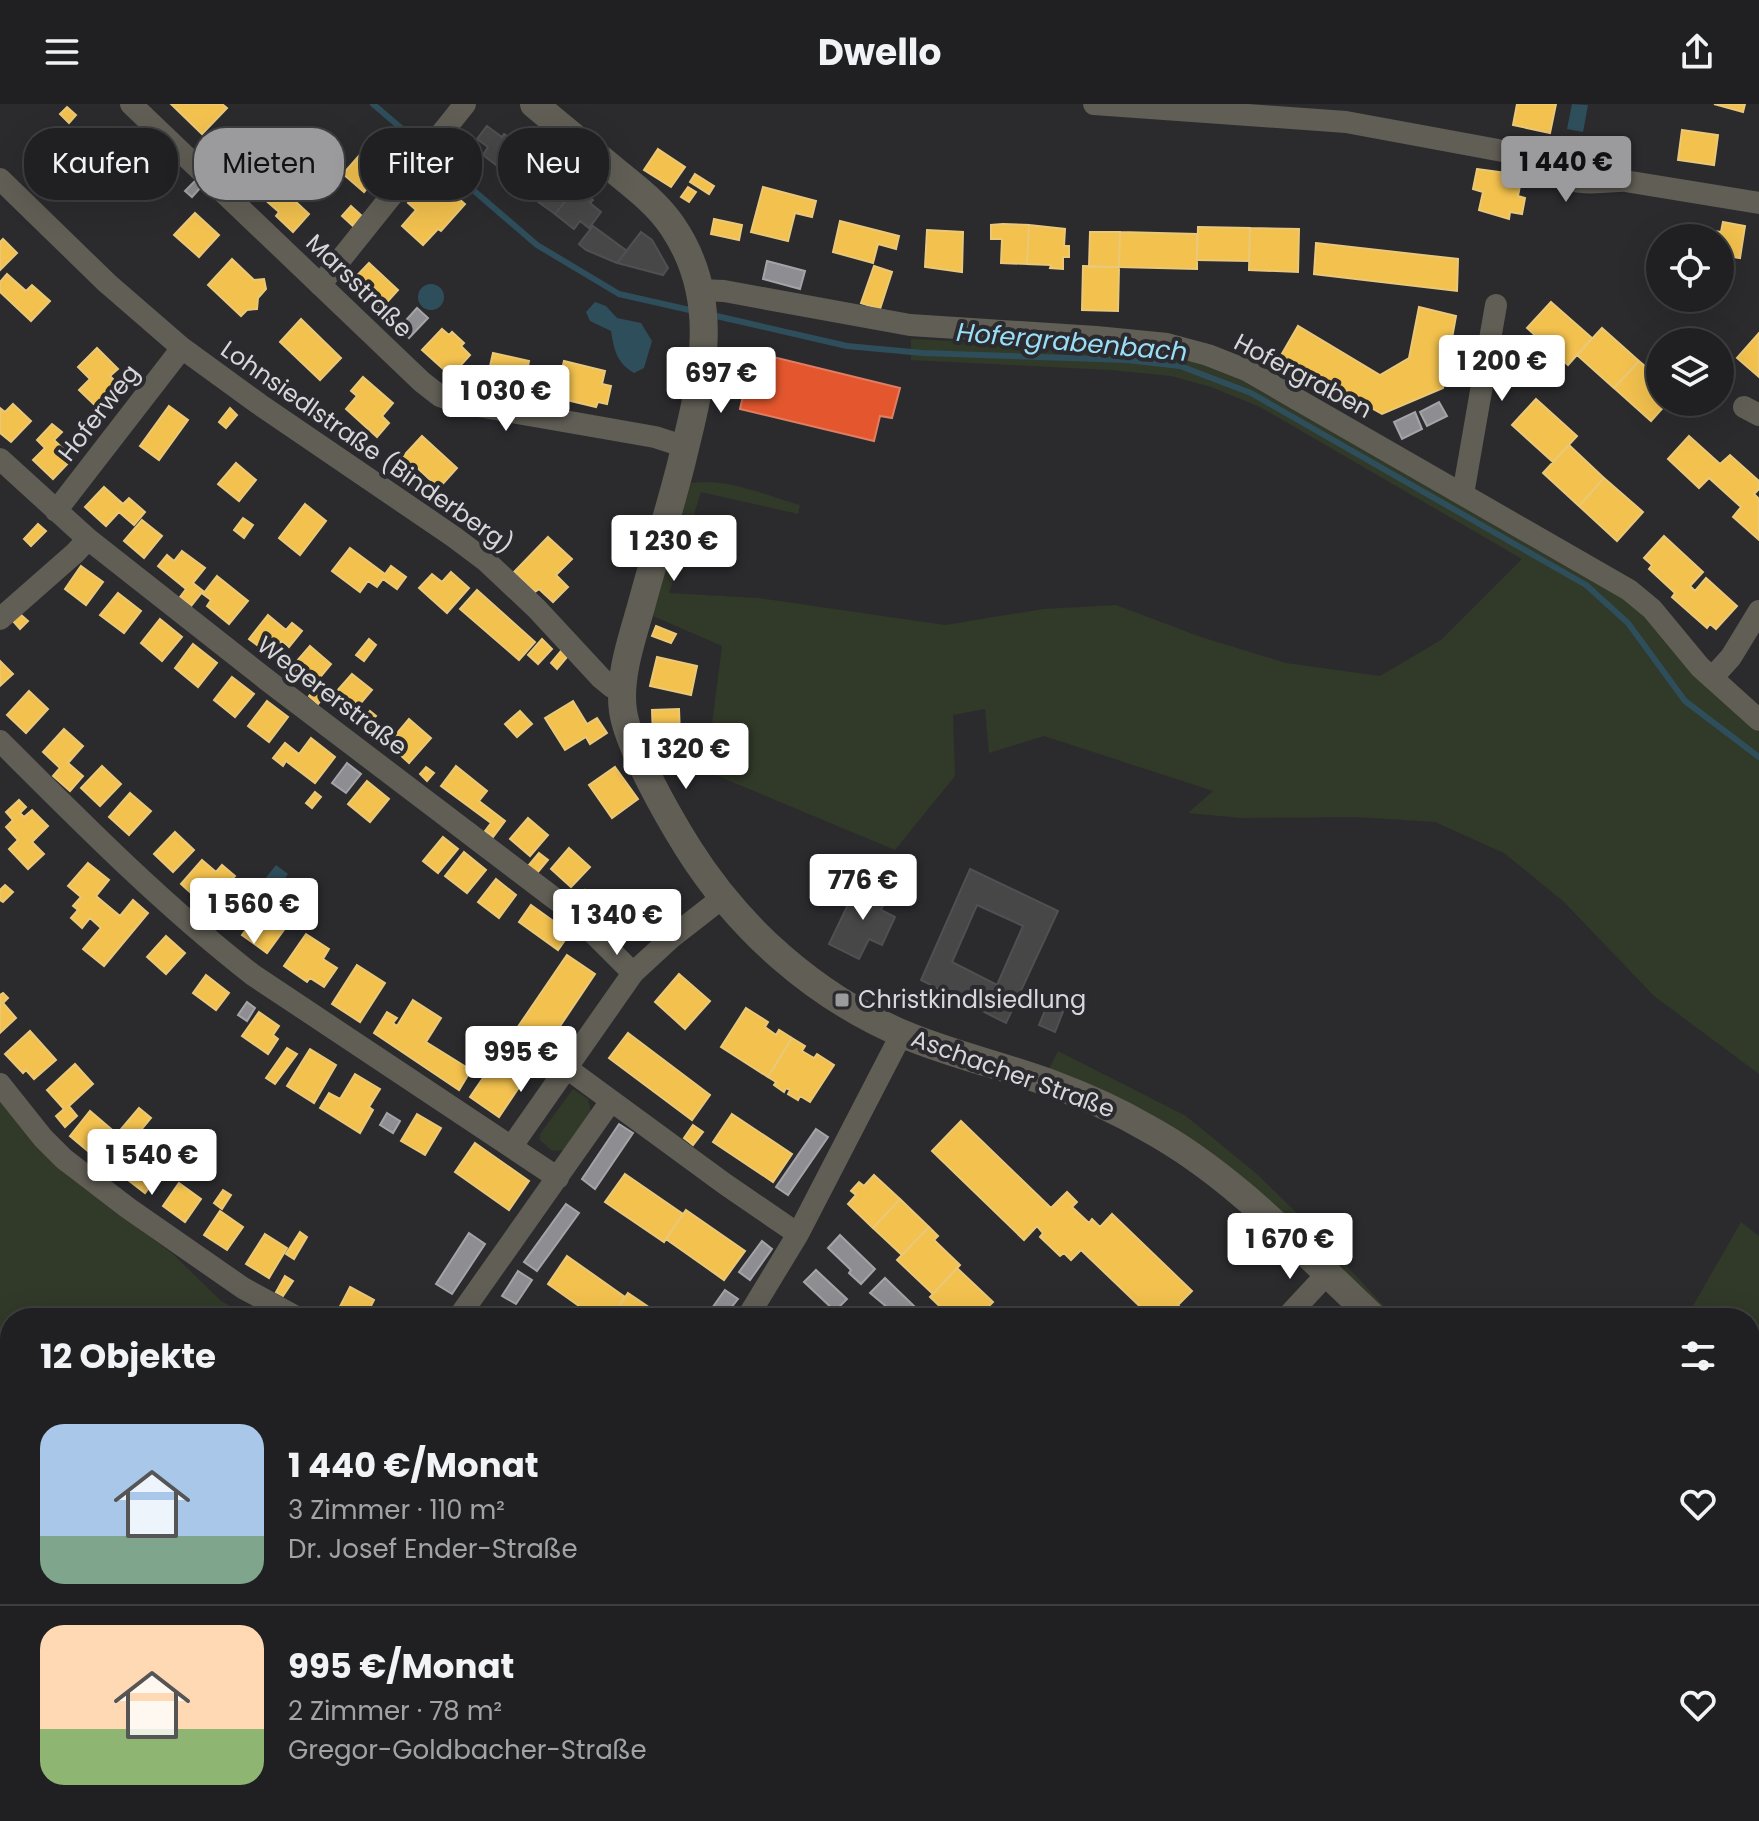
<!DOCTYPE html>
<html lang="de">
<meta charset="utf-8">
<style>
:root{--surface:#202022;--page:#28282a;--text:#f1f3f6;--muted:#a2a3a5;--line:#3d3e40;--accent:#9b9b9e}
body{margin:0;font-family:Poppins,sans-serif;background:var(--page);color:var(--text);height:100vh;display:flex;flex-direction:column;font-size:30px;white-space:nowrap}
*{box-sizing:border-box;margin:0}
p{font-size:26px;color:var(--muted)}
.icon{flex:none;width:44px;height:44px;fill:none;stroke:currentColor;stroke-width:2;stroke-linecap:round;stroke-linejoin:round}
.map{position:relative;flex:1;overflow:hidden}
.drawer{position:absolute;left:0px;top:1204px;width:1760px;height:514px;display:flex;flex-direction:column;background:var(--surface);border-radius:32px 32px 0 0;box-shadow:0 8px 32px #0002,0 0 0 2px var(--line)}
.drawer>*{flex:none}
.banner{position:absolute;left:24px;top:24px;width:800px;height:72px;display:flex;gap:16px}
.buttons{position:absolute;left:1646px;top:120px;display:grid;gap:16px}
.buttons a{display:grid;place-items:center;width:88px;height:88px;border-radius:50%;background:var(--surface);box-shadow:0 8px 32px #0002,0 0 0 2px var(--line);font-size:40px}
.price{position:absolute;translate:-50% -68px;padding:0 18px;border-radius:8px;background:#fff;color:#222;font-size:26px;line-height:52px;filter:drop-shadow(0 2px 4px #0008)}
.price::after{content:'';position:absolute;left:50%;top:48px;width:24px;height:18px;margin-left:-12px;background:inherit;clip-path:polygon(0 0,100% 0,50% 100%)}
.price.current{background:var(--accent);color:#111}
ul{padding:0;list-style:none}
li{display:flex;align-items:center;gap:24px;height:200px;padding:0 40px}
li+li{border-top:2px solid var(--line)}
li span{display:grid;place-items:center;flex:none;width:224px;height:160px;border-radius:24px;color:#555}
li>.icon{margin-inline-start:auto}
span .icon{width:96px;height:96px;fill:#fffc;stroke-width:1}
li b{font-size:34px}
h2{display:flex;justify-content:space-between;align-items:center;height:96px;padding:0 40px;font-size:34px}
.chip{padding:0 28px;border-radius:32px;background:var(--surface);box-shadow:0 8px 32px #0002,0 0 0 2px var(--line);font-size:28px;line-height:72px}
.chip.current{background:var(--accent);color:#111}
header{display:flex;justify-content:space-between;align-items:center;height:104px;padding:0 40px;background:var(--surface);font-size:36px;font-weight:700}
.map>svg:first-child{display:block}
.green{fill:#313928}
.water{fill:#2e4e5b}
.homes{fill:#f2c14e;stroke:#eac878;stroke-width:2}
.shops{fill:#e4572e;stroke:#e07d62;stroke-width:2}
.industry{fill:#8d8d92;stroke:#a3a3a8;stroke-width:2}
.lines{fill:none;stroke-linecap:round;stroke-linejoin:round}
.stream{stroke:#2e4e5b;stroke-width:6}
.building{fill:#474748;stroke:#505052;stroke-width:2;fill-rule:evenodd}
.minor{stroke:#615e56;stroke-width:22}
.tertiary{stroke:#615e56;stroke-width:28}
.rail{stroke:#65625e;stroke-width:6;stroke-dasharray:12 6;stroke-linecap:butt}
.poi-dot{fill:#9b9b9e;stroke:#2a2a2f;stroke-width:3}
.labels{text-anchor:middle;stroke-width:8;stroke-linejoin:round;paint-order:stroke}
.street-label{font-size:24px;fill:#d7d7da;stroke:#2a2a2f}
.poi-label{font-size:24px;fill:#d7d7da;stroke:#2a2a2f;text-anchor:start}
.water-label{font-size:26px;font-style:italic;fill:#99ddf7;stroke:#2a2a2f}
</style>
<header><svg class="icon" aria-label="menu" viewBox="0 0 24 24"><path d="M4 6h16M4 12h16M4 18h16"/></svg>Dwello<svg class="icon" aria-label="share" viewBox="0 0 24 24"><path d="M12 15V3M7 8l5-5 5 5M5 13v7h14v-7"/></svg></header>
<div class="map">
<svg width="1759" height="1717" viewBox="0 0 1759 1717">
<rect width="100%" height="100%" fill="#2b2b2e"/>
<!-- green -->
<path class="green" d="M911 235 1142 246 1189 254 1221 265 1621 490C1670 534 1709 586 1759 628V970L1654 892 1564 798 1504 749 1435 718 1357 713 1241 714 1188 709 1213 687 1044 632 989 649 985 605 953 611 955 672 895 746 706 667 722 542 653 512 657 489 691 379C727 374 765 391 800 401L798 410 701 388 669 489 759 494 945 521 1043 505 1116 501 1201 533 1286 559 1380 572 1441 536 1522 455 1260 303 1211 283 1171 272 1111 266 911 256Z
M1058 947 1186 1012 1257 1070 1308 1120 1395 1214H1387L1311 1141 1047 969Z
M573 985 588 995 591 1008 566 1046 552 1047 540 1036V1030Z
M0 995 39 1043 69 1073 173 1150 221 1197 253 1214H10V1299L0 1294Z
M1741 1118 1759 1132V1285L1750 1289V1214H1686Z
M0 1418 10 1422V1708H332L325 1717H0Z
M910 1708H1464L1474 1717H964L940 1716Z"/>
<!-- water -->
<path class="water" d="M1572 0 1588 1 1583 28 1567 25Z
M418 193a13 13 0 1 1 26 0a13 13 0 1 1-26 0Z
M595 198 606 202 617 214 641 219 652 237 644 264 634 269C617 259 614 246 611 227L590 217 586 208Z
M276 761 288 770 270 795 257 785Z
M0 1294 10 1299V1422L0 1418Z
M332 1708H391L389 1717H325Z"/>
<!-- homes -->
<path class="homes" d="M171 0H222L227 4 202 30Z
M1517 0H1556L1550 29 1513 21Z
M1714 0H1745L1743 8Z
M67 3 76 11 69 19 60 10Z
M232 24 259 49 239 71 212 46Z
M1682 26 1718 31 1714 61 1678 56Z
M292 43 304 54 296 62 313 77 295 97 309 110 293 128 276 112 279 108 263 94 292 62 282 54Z
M365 45 375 53 381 47 395 60 387 69 383 65 364 88 343 70Z
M658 45 685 63 671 83 644 66Z
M92 59 110 74 101 84 83 69Z
M1477 65 1522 71 1518 92 1525 94 1522 110 1510 108 1509 115 1479 106 1483 88 1473 85Z
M695 70 714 82 709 90 690 78Z
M431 74 441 83 443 81 465 100 441 127 438 125 423 141 402 122 416 106 408 99Z
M688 83 696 88 689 98 681 93Z
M763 83 816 97 812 113 795 109 788 137 751 128Z
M351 102 362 112 353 122 342 112Z
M195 109 219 131 199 153 174 131Z
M714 115 742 121 739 136 711 130Z
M840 117 899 132 896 145 878 140 873 159 833 148Z
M1723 118 1745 122 1740 154 1720 151V134H1698L1700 125 1721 128Z
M1003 120 1029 121 1027 160 1001 159 1002 135H991V121Z
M1029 121 1065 125 1064 142H1069V153H1063V165L1050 164 1051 161 1027 160Z
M1198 123 1250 124 1249 157 1197 156Z
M1250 124 1299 125 1298 168 1249 166Z
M927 126 963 128 962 168 925 163Z
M1090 128H1120L1119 163H1089Z
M1120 128 1197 130V165L1119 163Z
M3 135 17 149 0 166V138Z
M1316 139 1458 155 1457 187 1314 170Z
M232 155 254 176 264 175 266 185 258 194 257 205 247 206 241 212 208 181Z
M369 159 398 186 378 208 348 181Z
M874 162 892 168 880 205 861 199Z
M1083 162 1119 163 1118 207 1082 206Z
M7 170 26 187 32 181 50 197 31 217 0 188V178Z
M1551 198 1592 234 1568 261 1527 224Z
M1419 203 1456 212 1443 284 1382 310 1280 253 1298 222 1380 271 1409 254Z
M301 215 341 254 320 276 280 238Z
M1602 224 1639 257 1614 284 1577 251Z
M442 225 449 231 452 228 464 239 461 242 470 251 451 272 422 246Z
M1759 229V273L1737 254Z
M97 244 118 265 110 272 124 286 102 308 79 286 90 275 78 263Z
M493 249 529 257 528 262 542 266 537 288 524 285 523 288 486 280Z
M564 257 605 267 602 280 611 282 607 300 598 298 596 303 554 293 555 287 541 284 545 265 561 269Z
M1639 257 1660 275V298H1668L1651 317 1614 284Z
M363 273 393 299 382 312 389 319 377 333 346 305 357 292 351 287Z
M1536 295 1577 332 1553 358 1512 321Z
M13 300 31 317 11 338 0 329V304L5 308Z
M169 302 188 316 159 356 140 342Z
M230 304 237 311 226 324 219 318Z
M52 320 62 328 54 336 73 354 53 375 33 356 45 344 37 336Z
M422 332 457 364 439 384 412 359 406 367 397 359Z
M1689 332 1720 360 1730 351 1759 377V385L1754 390 1759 395V436L1733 413 1741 403 1709 374 1699 384 1668 355Z
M1569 341 1604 374 1579 402 1543 369Z
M236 359 256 376 239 397 218 380Z
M1604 374 1643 408 1617 437 1579 402Z
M104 383 123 400 129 394 145 408 134 421 119 408 106 422 85 403Z
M305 400 326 417 300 451 279 434Z
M243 414 253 421 244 434 234 426Z
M142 416 162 432 144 454 124 437Z
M38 420 46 427 31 442 24 435Z
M1664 432 1703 468 1690 482 1695 487 1706 474 1737 502 1716 525 1710 520 1707 524 1672 493 1675 489 1649 465 1652 461 1644 454Z
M548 433 572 455 556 471 568 483 553 498 539 485 535 488 514 468Z
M350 444 385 470 391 462 406 473 397 485 383 475 377 483 368 477 360 488 332 467Z
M182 447 205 464 193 479 203 487 191 502 180 493 186 485 158 462 167 451 174 457Z
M81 462 103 478 86 501 65 485Z
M451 468 469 484 447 509 419 484 432 470 442 478Z
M217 472 248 497 229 520 207 502 211 496 203 490Z
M477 486 535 538 519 556 460 505Z
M118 489 141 507 124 529 100 511Z
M20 510 28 517 20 525 13 517Z
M268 511 286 526 292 519 302 527 289 543 282 537 270 551 249 535Z
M160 515 182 533 162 557 141 539Z
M656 522 676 530 671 539 652 532Z
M369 535 376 541 364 557 356 551Z
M542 535 552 545 538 560 528 551Z
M193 540 217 559 198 583 175 564Z
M310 542 331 560 312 583 290 565Z
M561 547 567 553 557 565 551 559Z
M657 553 697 562 691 591 650 582Z
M0 557 13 570 0 582Z
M352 570 372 586 349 613 329 596Z
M232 573 254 590 235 613 214 596Z
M318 580 328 588 318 600 309 592Z
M29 587 48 605 26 629 7 611Z
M267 597 288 613 269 638 248 622Z
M573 597 587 620 597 614 607 629 590 640 586 633 565 646 545 614Z
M679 605 680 632 653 633 652 606Z
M370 607 376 612 366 625 360 620Z
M520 607 532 620 517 633 505 620Z
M409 615 431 634 409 659 388 640Z
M374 617 382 623 372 635 365 629Z
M64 625 83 642 68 659 83 672 70 687 53 672 60 664 43 648Z
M311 634 335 653 315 679 286 657 283 662 273 654 285 639 299 650Z
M102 662 121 680 100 702 81 684Z
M456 662 487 687 479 697 505 717 493 733 485 727 491 719 441 682Z
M426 663 434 669 427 677 420 670Z
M615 663 638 695 612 714 589 681Z
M367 677 389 695 370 718 348 700Z
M315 688 321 693 312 704 306 699Z
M130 689 151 707 129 731 109 713Z
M19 696 26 703 20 709 24 713 32 706 48 722 32 738 44 750 28 765 9 745 18 736 6 723 13 716 6 708Z
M528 714 548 731 530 752 510 735Z
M175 728 194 746 173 768 154 750Z
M443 733 458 745 438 769 423 757Z
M569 744 590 763 571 783 551 765Z
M464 748 486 766 467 789 445 772Z
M539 749 548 756 537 769 528 762Z
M202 756 216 768 222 761 235 772 226 781 223 778 203 800 181 780Z
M88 759 109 776 96 792 120 812 133 796 148 809 104 862 83 845 101 824 90 814 82 824 71 814 78 806 73 802 81 793 68 782Z
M496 775 516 791 499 814 478 798Z
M5 781 13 788 3 798 0 796V786Z
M585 786 604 800 595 812 577 798Z
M624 787 649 810 628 833 603 810Z
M531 801 570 829 558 846 519 818Z
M261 805 286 823 267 849 242 831Z
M306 830 329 845 323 855 337 864 324 883 310 874 307 878 284 862Z
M166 832 185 849 166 870 147 853Z
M567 851 595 870 499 1013 470 993Z
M357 861 385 879 360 918 332 900Z
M679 870 710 897 685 925 655 898Z
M206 871 229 889 216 906 193 889Z
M3 889 8 894 3 899 16 914 0 929V891Z
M413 896 441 914 426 938 471 966 459 986 374 929 387 908 397 914 393 919 397 922Z
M746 904 768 918 765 923 776 931 779 926 792 934 768 973 721 943Z
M259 908 279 922 273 931 278 935 268 950 242 932Z
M30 927 56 956 34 975 26 966 23 969 5 950Z
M628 929 710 991 692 1016 609 954Z
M792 934 805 942 802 947 814 954 817 950 834 961 810 998 800 992 798 996 788 990 790 986 786 984 784 988 774 981 776 978 768 973Z
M287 944 297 950 275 980 266 974Z
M310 945 336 961 314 999 287 982Z
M75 960 93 980 69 1002 77 1012 65 1023 56 1012 64 1005 47 986Z
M355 970 380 985 369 1003 373 1006 360 1029 320 1004 329 989 340 995Z
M139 1004 151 1014 126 1044 118 1037 101 1058 70 1032 90 1007 117 1030Z
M417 1010 441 1024 425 1051 401 1037Z
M732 1010 792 1050 773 1078 713 1038Z
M961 1017 1051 1104 1067 1088 1077 1098 1072 1103 1089 1119 1092 1115 1100 1123 1112 1110 1192 1187 1178 1201 1187 1210 1184 1214H1152L1081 1146 1071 1156 1064 1149 1060 1152 1040 1133 1043 1129 1037 1122 1024 1136 932 1047Z
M693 1021 703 1028 693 1041 684 1034Z
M475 1039 529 1077 509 1106 455 1068Z
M140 1051 162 1067 145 1089 123 1072Z
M625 1070 683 1110 664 1138 605 1098Z
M874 1071 900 1095 873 1124 848 1100 856 1091 851 1087 859 1078 864 1082Z
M179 1079 201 1095 185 1118 163 1102Z
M223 1086 231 1091 222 1105 214 1099Z
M900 1095 929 1123 902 1151 873 1124Z
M686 1106 745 1147 724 1176 666 1135Z
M220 1107 243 1123 227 1146 204 1131Z
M929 1123 938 1132 934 1136 960 1161 933 1190 897 1156Z
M300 1128 307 1133 294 1155 286 1150Z
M265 1130 287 1144 269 1174 246 1160Z
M567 1152 625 1193 611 1214H596L548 1180Z
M957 1164 993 1198 977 1214H952L930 1193Z
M285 1172 293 1177 283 1192 276 1188Z
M350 1183 374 1196 365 1214H343L336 1210Z
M628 1189 665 1214H611Z
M824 1708H876L892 1717H840Z"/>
<!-- shops -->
<path class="shops" d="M753 248 900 284 892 314 880 312 874 337 740 305Z
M725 1708H757L755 1717H723Z"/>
<!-- industry -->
<path class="industry" d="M195 77 201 83 192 93 185 87Z
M767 157 805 167 800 185 763 175Z
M417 204 428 214 409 234 399 224Z
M1439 298 1447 312 1427 322 1420 308Z
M1415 308 1422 325 1402 335 1394 318Z
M347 659 361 670 346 689 332 679Z
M233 778 248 790 229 816 213 804Z
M247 898 255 904 247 917 238 911Z
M387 1009 400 1017 393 1029 380 1021Z
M619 1020 633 1029 595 1085 582 1075Z
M816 1025 828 1033 788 1091 776 1083Z
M566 1100 579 1109 537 1167 524 1158Z
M469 1129 485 1140 452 1190 436 1180Z
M840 1131 875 1165 861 1180 849 1169 851 1166 828 1144Z
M762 1137 772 1145 750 1176 739 1168Z
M816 1166 847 1195 835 1207 804 1178Z
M518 1167 532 1176 516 1200 502 1192Z
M885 1174 915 1203 904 1214H900L870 1189Z
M725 1186 738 1195 723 1214H705Z
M856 1204 867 1214H846Z"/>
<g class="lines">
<!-- stream -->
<path class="stream" d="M373 0 537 141 619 190 694 207
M712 211 847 242 923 249 1127 256 1180 262 1251 289 1586 481 1628 519 1685 597 1759 653
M992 1708 1024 1717"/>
</g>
<!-- building -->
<path class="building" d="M487 22 502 33 504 30 518 40 500 64 483 51 488 43 477 35Z
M518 40 533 52 531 55 545 66 534 80 522 70 516 77 500 64Z
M545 66 557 76 561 71 577 83 555 110 537 97 544 88 534 80Z
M577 83 593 96 590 99 601 108 589 124 580 117 574 125 555 110Z
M593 122 627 147 617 159 586 146 579 140Z
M641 128 652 136 668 164 663 171 617 159Z
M970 765 1058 807 1006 919 921 876ZM977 801 1023 822 997 881 952 858Z
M874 782 889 789 881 806 895 813 882 841 869 835 859 855 829 840 856 784 870 790Z
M1050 894 1066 900 1055 928 1039 921Z"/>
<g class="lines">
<!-- minor -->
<path class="minor" d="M131 0 422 278 440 292 461 299 655 333 686 343
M1094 0 1346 18 1530 52 1571 55 1625 77 1759 99
M1530 52C1565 81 1575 80 1620 77
M0 75 107 179 182 244 259 300 454 433 486 457 537 505 601 574 612 583 622 586
M320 181 465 0
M700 186 724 187 910 221 1096 233 1167 240 1208 251 1246 266 1629 486 1652 505 1700 563 1759 616
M1744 303 1759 311
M0 355 88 435 267 576 571 807 633 869
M1463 390 1496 201
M56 407 182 244
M0 515 75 449 88 435
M1712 574 1731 553 1759 507
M0 637C81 718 163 801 253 871L558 1074
M568 965 725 1080 798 1130
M0 980 43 1034 64 1055 128 1104 243 1184 298 1214
M512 1042 633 869 672 833 722 794
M458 1214 611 997
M747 1214 798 1130 902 929
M1286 1214 1327 1170
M970 1708 972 1717"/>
<!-- tertiary -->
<path class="tertiary" d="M534 0C560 22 586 43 613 65 634 82 658 100 673 123 720 193 704 268 685 344 673 396 656 447 642 499 633 532 618 572 623 607 628 642 668 712 688 744 739 825 814 892 903 930 952 951 1005 962 1055 981 1087 993 1118 1007 1147 1024 1234 1071 1303 1148 1374 1214
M1750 1406 1759 1407"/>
<!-- rail -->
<path class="rail" d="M0 1260 10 1265
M520 1708 525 1717"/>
</g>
<!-- markers -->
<rect class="poi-dot" x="834" y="888" width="16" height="16" rx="4"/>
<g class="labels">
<!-- street labels -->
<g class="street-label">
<text transform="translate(359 182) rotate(44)" y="8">Marsstraße</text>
<text transform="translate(1303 272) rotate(28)" y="8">Hofergraben</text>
<text transform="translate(99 309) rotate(-52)" y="8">Hoferweg</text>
<text transform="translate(367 343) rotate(35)" y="8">Lohnsiedlstraße (Binderberg)</text>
<text transform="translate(332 592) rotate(37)" y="8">Wegererstraße</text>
<text transform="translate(1013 970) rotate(20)" y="8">Aschacher Straße</text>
</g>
<!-- poi labels -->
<g class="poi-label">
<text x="858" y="904">Christkindlsiedlung</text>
</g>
<!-- water labels -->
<g class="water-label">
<text transform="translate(1072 238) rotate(5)" y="9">Hofergrabenbach</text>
</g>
</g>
</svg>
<div class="buttons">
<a><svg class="icon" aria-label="locate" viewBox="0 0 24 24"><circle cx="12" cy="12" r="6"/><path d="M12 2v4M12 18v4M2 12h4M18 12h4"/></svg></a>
<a><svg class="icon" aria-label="layers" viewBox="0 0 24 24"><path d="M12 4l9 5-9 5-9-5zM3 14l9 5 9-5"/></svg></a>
</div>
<b class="price current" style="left:1566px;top:100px">1 440 €</b>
<b class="price" style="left:1502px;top:299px">1 200 €</b>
<b class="price" style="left:721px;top:311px">697 €</b>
<b class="price" style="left:506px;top:329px">1 030 €</b>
<b class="price" style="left:674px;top:479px">1 230 €</b>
<b class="price" style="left:686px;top:687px">1 320 €</b>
<b class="price" style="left:863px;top:818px">776 €</b>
<b class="price" style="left:254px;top:842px">1 560 €</b>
<b class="price" style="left:617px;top:853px">1 340 €</b>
<b class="price" style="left:521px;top:990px">995 €</b>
<b class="price" style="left:152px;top:1093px">1 540 €</b>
<b class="price" style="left:1290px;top:1177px">1 670 €</b>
<div class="banner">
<a class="chip">Kaufen</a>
<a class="chip current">Mieten</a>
<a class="chip">Filter</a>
<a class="chip">Neu</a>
</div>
<section class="drawer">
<h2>12 Objekte<svg class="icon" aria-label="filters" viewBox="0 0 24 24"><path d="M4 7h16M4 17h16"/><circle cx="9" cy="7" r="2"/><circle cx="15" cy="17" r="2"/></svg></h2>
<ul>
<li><span style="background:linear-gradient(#a9c7e8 70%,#7fa58c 0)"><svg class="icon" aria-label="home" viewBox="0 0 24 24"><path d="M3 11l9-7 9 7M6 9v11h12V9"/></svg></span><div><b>1 440 €/Monat</b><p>3 Zimmer · 110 m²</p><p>Dr. Josef Ender-Straße</p></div><svg class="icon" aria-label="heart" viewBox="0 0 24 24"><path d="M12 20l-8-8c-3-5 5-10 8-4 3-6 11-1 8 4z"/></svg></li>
<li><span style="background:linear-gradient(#ffd9b3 65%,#8fb573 0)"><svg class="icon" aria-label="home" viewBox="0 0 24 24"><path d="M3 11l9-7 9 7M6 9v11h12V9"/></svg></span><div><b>995 €/Monat</b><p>2 Zimmer · 78 m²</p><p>Gregor-Goldbacher-Straße</p></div><svg class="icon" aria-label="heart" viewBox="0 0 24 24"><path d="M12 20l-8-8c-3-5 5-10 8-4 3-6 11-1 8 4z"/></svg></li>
</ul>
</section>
</div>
